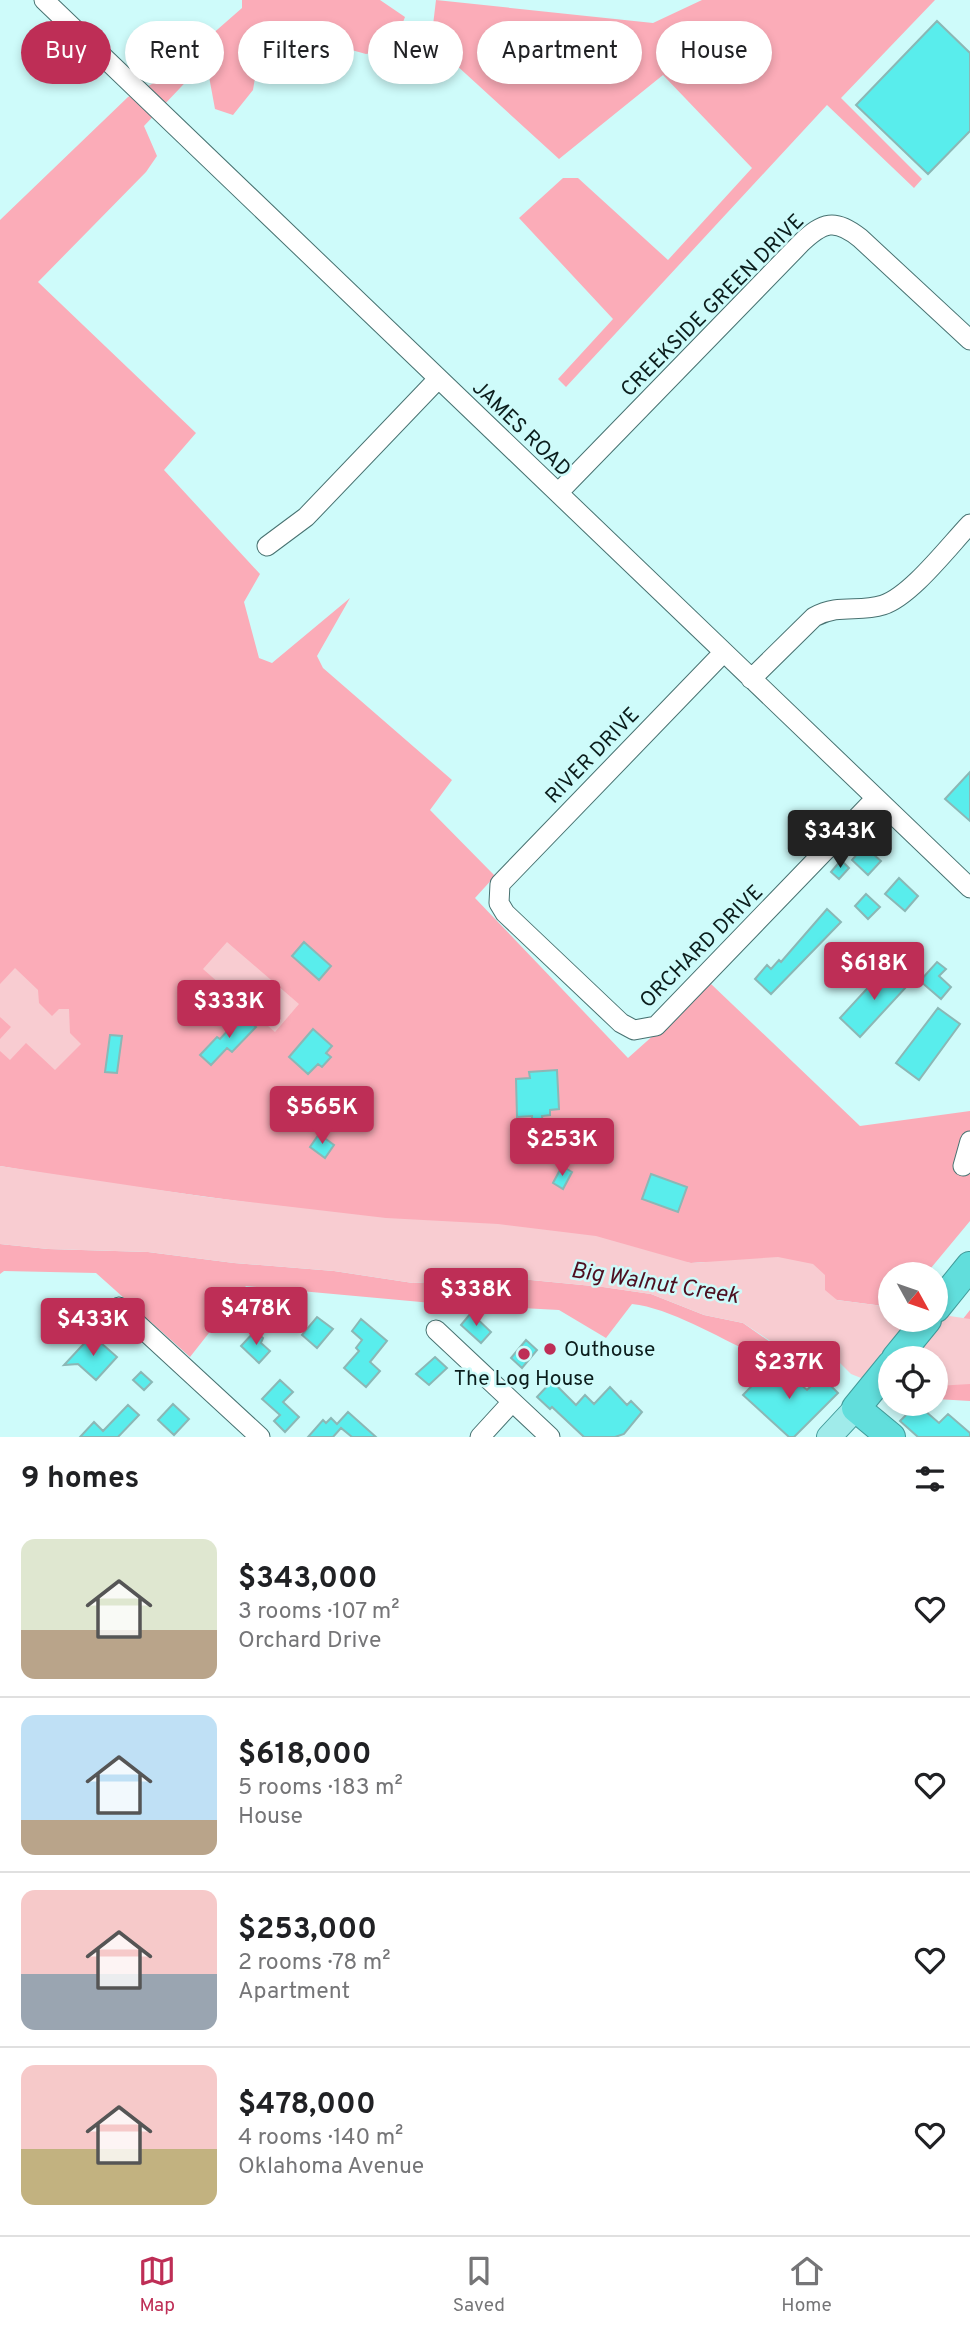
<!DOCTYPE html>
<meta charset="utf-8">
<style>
:root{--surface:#fff;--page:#f6f6f6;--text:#202124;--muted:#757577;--line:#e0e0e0;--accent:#be2e56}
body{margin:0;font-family:Overpass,sans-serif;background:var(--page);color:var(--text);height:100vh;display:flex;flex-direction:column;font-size:26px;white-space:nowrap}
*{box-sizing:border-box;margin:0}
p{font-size:23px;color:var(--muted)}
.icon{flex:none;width:38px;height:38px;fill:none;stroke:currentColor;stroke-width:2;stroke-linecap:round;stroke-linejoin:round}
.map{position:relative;height:1437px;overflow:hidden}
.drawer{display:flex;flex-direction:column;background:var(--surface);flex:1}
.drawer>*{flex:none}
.banner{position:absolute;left:21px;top:21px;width:929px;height:63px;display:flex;gap:14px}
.needle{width:46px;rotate:130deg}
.tools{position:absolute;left:878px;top:1262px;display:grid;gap:14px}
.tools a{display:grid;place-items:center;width:70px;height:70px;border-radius:50%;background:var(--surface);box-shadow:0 4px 10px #0003;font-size:35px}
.price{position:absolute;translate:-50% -60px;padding:0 16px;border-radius:7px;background:var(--accent);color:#fff;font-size:23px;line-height:46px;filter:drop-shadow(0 2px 4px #0008)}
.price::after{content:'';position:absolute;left:50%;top:42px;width:21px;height:16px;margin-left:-10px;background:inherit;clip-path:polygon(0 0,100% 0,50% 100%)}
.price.current{background:#222;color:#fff}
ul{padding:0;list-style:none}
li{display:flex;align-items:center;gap:21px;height:175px;padding:0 21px}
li+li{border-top:2px solid var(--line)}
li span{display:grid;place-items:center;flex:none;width:196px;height:140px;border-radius:14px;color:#555}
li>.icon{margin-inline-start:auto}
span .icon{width:84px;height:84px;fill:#fffc;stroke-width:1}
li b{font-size:30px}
h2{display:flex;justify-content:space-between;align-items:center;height:84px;padding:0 21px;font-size:30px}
.pill{padding:0 24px;border-radius:32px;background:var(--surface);box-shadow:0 4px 10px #0003;font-size:24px;line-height:63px}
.pill.current{background:var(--accent);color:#fff}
.menu{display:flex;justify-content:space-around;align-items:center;height:98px;border-top:2px solid var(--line);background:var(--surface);font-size:19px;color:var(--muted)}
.menu a{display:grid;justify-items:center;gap:4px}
.menu .current{color:var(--accent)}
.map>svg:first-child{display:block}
.green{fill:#fbacb8}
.water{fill:#f8ccd1}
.building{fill:#59edec;stroke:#8bb7b5;stroke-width:2}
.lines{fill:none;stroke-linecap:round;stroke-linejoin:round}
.minor-casing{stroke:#487271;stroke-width:21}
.major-casing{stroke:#439a99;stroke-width:26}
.highway-casing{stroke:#439a99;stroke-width:30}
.minor{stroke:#fff;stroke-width:19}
.major{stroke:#a0ebea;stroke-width:24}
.highway{stroke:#61dedc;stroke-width:28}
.poi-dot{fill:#be2e56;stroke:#cefbfa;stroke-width:2.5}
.labels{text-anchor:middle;stroke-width:5;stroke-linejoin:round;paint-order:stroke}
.street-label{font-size:21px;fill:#0b1d1c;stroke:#cefbfa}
.poi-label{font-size:21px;fill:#0b1d1c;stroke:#cefbfa;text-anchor:start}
.water-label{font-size:23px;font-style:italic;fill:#4d0f20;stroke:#cefbfa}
</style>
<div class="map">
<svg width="970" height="1437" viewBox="0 0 970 1437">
<rect width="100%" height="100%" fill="#cefbfa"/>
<!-- green -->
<path class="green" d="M242 0H380L405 17 393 48 366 54 308 38 267 44 258 59 253 90 233 115 215 109 208 71 198 69 144 126 157 156 146 172 38 282 196 433 164 470 260 574 244 602 259 658 272 663 350 598 317 656 323 668 452 780 430 810 495 876 475 898 628 1058 711 984 860 1126 970 1111V1221L926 1274H891V1307L837 1300 705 1262 691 1263 84 1180 0 1166V220L128 97 161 79 242 8Z
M436 0 653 23 702 0H935L841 98 922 179 914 188 827 105 566 387 558 379 613 319 519 218 563 178H578L668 260 752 168 663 75 559 159 431 42Z
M0 1244 48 1249 148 1252 234 1263 334 1271 413 1283 510 1278 603 1287 651 1294 704 1315 743 1323 780 1349 789 1353 804 1352 808 1360 794 1367C781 1363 766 1359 753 1353 717 1337 670 1308 632 1304L606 1338 559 1310 443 1304 246 1286 190 1357 96 1273 4 1271 0 1274Z
M970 1310V1401L936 1399V1358H932Z"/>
<!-- water -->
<path class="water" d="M227 942 299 1004 275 1032 203 969Z
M15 968 38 990 39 1003 52 1016 59 1009H69L70 1033 81 1044 55 1070 26 1043 10 1060 0 1051V1039L11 1027 0 1017V984Z
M0 1166 207 1197 386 1218 498 1224 596 1236 691 1263 778 1257 813 1264 825 1275V1290L837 1300 891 1307V1320H936V1314L970 1319V1384L936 1386V1358H891L884 1387 851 1374 831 1354 819 1348 789 1353 743 1323 704 1315 651 1294 603 1287 510 1278 413 1283 334 1271 234 1263 148 1252 48 1249 0 1244Z"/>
<!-- building -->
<path class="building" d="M937 21 970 53V131L928 174 856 105Z
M970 772V821L945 799Z
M864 846 881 861 868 875 852 860Z
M841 860 849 868 839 879 831 872Z
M899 878 918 896 905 911 885 894Z
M866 894 880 907 868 919 855 906Z
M827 909 841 922 771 994 755 979 767 965 771 969 779 960 781 962Z
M304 942 331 966 319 980 292 956Z
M937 962 946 969 939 976 951 987 941 999 920 981Z
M887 967 907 986 860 1037 840 1018Z
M938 1008 960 1024 919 1080 896 1063Z
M242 1015 256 1027 232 1052 227 1048 211 1065 200 1055 217 1037 220 1039Z
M313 1029 332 1046 326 1053 331 1057 322 1067 318 1064 308 1074 289 1057Z
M110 1035 122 1036 117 1073 105 1072Z
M557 1070 559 1109 550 1110V1115L542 1116 543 1126H532V1116L517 1117 516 1079 530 1078 529 1072Z
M319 1134 334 1145 325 1158 310 1147Z
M562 1166 572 1172 563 1189 553 1183Z
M651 1174 687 1187 678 1212 642 1199Z
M471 1313 491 1332 481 1343 461 1325Z
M317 1317 333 1329 317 1348 302 1335Z
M361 1319 387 1341 370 1362 380 1371 366 1387 344 1368 359 1351 356 1348 362 1340 352 1331Z
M255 1331 263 1338 261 1343 270 1351 259 1363 241 1346Z
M92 1335 117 1357 96 1380 78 1364 64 1365Z
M526 1340 537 1350 522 1368 511 1358Z
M435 1357 447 1368 429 1385 416 1374Z
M770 1367 794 1390 800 1384 807 1390 821 1376 838 1393 794 1437H789L743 1395Z
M141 1372 152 1382 144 1390 133 1380Z
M280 1380 293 1392 283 1402 299 1417 285 1432 274 1421 280 1415 262 1399Z
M552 1381 576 1405 585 1395 594 1404 610 1387 627 1405 631 1401 642 1412 624 1434 615 1437H584L552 1407 550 1409 537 1397Z
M173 1404 189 1419 174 1435 158 1420Z
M917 1404 939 1423 948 1414 970 1433V1437H918L900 1421Z
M128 1405 139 1415 118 1437H80L94 1422 103 1431Z
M348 1412 376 1437H352L341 1428 333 1437H308L323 1420 326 1423 331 1418 337 1424Z"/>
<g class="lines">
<!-- minor casing -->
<g class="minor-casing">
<path id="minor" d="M44 0 970 888
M558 493 801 243C823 222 835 218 860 238L970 340
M267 546 306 517 438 379
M723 653 500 884 499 903 505 913 621 1023 634 1030 656 1026 875 799
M751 679 814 617C840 603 858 613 883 605 911 596 949 546 970 524
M963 1166 970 1141
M119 1307 260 1437
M436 1330 550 1437
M480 1437 512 1402"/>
</g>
<!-- major casing -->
<g class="major-casing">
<path id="major" d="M829 1437 856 1408"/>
</g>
<!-- highway casing -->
<g class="highway-casing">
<path id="highway" d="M936 1308 970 1266
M896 1358 927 1320
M891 1365 856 1408 891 1437"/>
</g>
<!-- minor -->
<use href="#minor" class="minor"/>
<!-- major -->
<use href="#major" class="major"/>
<!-- highway -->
<use href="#highway" class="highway"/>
</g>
<!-- markers -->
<g class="poi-dot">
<circle cx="550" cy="1349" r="7"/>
<circle cx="524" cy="1354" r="7"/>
</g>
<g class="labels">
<!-- street labels -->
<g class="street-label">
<text transform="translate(712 305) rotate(-45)" y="7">CREEKSIDE GREEN DRIVE</text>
<text transform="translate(522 428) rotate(44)" y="7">JAMES ROAD</text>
<text transform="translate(592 755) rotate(-46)" y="7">RIVER DRIVE</text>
<text transform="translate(701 946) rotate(-45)" y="7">ORCHARD DRIVE</text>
</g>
<!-- poi labels -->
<g class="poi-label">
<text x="564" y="1356">Outhouse</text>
<text x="524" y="1385" text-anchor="middle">The Log House</text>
</g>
<!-- water labels -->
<g class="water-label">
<text transform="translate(655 1282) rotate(9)" y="8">Big Walnut Creek</text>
</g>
</g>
</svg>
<div class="tools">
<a><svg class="needle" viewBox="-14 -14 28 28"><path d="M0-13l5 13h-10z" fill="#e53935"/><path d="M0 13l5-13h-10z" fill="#757577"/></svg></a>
<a><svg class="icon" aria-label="locate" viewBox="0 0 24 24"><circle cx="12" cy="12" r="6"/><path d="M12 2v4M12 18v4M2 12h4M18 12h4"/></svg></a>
</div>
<b class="price current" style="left:840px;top:870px">$343K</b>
<b class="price" style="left:874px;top:1002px">$618K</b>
<b class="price" style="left:229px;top:1040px">$333K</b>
<b class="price" style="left:322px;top:1146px">$565K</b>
<b class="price" style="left:562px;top:1178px">$253K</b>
<b class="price" style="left:476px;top:1328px">$338K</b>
<b class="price" style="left:256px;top:1347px">$478K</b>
<b class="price" style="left:93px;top:1358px">$433K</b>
<b class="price" style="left:789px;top:1401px">$237K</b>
<div class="banner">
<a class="pill current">Buy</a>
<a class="pill">Rent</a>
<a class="pill">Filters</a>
<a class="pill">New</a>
<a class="pill">Apartment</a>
<a class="pill">House</a>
</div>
</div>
<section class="drawer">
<h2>9 homes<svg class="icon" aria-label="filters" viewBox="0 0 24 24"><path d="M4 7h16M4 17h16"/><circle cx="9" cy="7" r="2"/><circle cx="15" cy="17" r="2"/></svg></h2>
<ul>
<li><span style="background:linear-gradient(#dfe7d0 65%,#b9a48a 0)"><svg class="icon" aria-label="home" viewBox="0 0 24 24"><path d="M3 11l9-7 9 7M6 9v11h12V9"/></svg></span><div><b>$343,000</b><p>3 rooms · 107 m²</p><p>Orchard Drive</p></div><svg class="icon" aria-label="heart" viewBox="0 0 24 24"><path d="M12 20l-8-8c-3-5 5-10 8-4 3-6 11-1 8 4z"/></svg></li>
<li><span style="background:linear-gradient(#bfe0f5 75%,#b9a48a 0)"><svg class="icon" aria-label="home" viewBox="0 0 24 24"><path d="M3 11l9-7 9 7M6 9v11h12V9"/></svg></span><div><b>$618,000</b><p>5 rooms · 183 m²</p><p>House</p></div><svg class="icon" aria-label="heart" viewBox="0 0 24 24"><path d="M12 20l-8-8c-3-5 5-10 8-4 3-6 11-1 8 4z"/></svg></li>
<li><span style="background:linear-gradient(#f6c9c9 60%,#9aa5b1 0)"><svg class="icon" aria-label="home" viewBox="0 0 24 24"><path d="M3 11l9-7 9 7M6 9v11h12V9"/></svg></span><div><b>$253,000</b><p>2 rooms · 78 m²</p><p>Apartment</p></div><svg class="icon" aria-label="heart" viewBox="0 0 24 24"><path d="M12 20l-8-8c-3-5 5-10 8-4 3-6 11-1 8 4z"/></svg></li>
<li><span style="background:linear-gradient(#f6c9c9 60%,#c2b280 0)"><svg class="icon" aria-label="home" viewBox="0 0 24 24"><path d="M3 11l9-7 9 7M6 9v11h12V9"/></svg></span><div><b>$478,000</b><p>4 rooms · 140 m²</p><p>Oklahoma Avenue</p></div><svg class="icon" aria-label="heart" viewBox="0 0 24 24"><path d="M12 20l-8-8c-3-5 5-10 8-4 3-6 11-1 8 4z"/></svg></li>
</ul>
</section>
<nav class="menu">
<a class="current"><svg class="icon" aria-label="map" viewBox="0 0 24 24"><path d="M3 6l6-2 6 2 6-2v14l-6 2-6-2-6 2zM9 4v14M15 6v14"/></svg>Map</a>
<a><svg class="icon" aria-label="saved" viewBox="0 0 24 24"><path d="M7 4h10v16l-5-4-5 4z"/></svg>Saved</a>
<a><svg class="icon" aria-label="home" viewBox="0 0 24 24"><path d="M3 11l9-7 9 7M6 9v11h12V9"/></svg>Home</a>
</nav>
